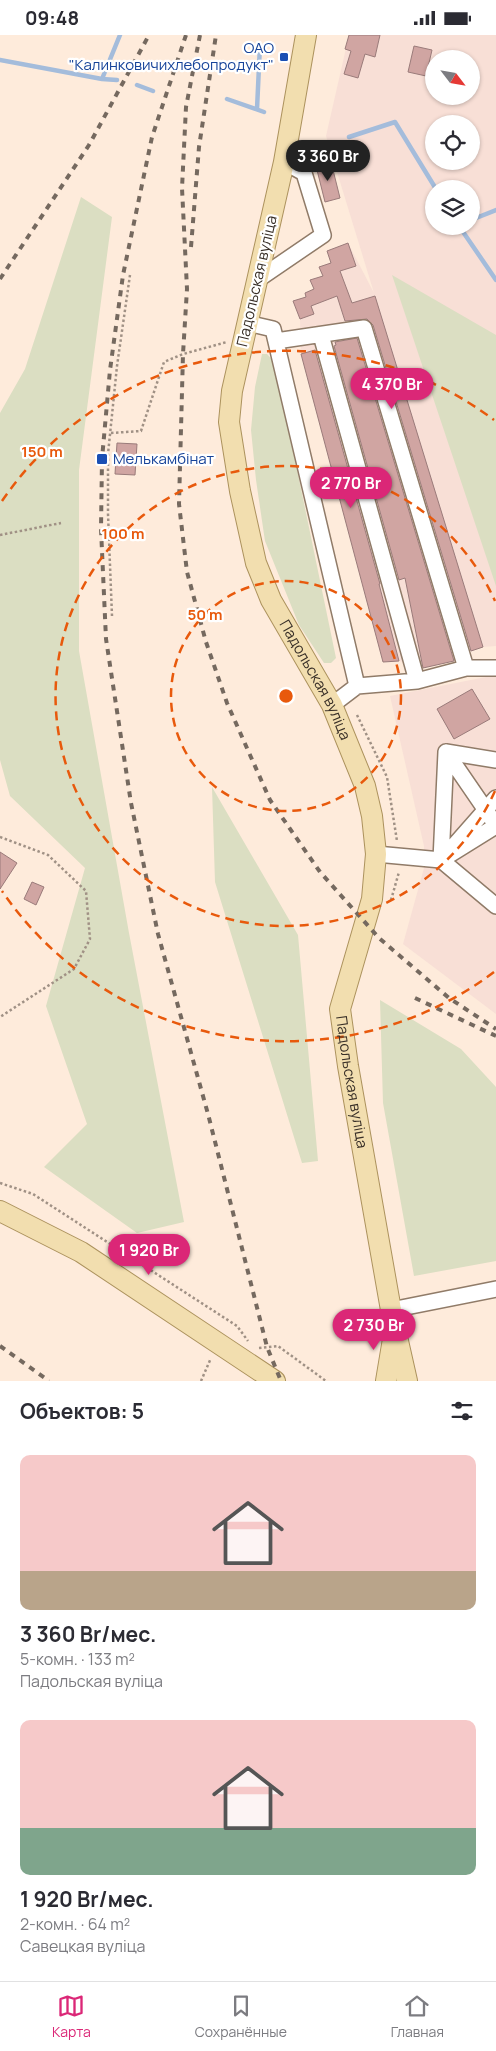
<!DOCTYPE html>
<html lang="ru">
<meta charset="utf-8">
<style>
:root{--surface:#fff;--page:#f2f2f3;--text:#2b2b33;--muted:#7c7c81;--line:#e1e1e2;--accent:#db2777}
body{margin:0;font-family:Manrope,sans-serif;background:var(--page);color:var(--text);height:100vh;display:flex;flex-direction:column;font-size:19px;white-space:nowrap}
*{box-sizing:border-box;margin:0}
p{font-size:16px;color:var(--muted)}
.icon{flex:none;width:28px;height:28px;fill:none;stroke:currentColor;stroke-width:2;stroke-linecap:round;stroke-linejoin:round}
.map{position:relative;height:1346px;overflow:hidden}
.panel{display:flex;flex-direction:column;background:var(--surface);flex:1}
.panel>*{flex:none}
.needle{width:32px;rotate:121deg}
.controls{position:absolute;left:425px;top:15px;display:grid;gap:10px}
.controls a{display:grid;place-items:center;width:55px;height:55px;border-radius:50%;background:var(--surface);box-shadow:0 1px 4px #0004;font-size:25px}
.price{position:absolute;translate:-50% -42px;padding:0 11px;border-radius:18px;background:var(--accent);color:#fff;font-size:16px;line-height:32px;filter:drop-shadow(0 1px 2px #0008)}
.price::after{content:'';position:absolute;left:50%;top:30px;width:15px;height:11px;margin-left:-8px;background:inherit;clip-path:polygon(0 0,100% 0,50% 100%)}
.price.active{background:#222;color:#fff}
ul{padding:0;list-style:none}
li{display:grid;align-content:center;gap:10px;height:265px;padding:0 20px}
li span{display:grid;place-items:center;height:155px;border-radius:10px;color:#555}
li>.icon{margin-inline-start:auto}
span .icon{width:90px;height:90px;fill:#fffc;stroke-width:1}
li b{font-size:21px}
h2{display:flex;justify-content:space-between;align-items:center;height:60px;padding:0 20px;font-size:21px}
.status{display:flex;justify-content:space-between;align-items:center;height:35px;padding:0 25px;background:var(--surface);direction:ltr}
.status svg{height:14px;fill:currentColor}
.menu{display:flex;justify-content:space-around;align-items:center;height:70px;border-top:1px solid var(--line);background:var(--surface);font-size:14px;color:var(--muted)}
.menu a{display:grid;justify-items:center;gap:2px}
.menu .active{color:var(--accent)}
.map>svg:first-child{display:block}
.industrial{fill:#f8dfd6;fill-rule:evenodd}
.green{fill:#dbdec2}
.lines{fill:none;stroke-linecap:round;stroke-linejoin:round}
.stream{stroke:#a4bcdb;stroke-width:4.5}
.building{fill:#d0a5a2;stroke:#9a7b7a}
.minor-casing{stroke:#907b68;stroke-width:18}
.major-casing{stroke:#ac925d;stroke-width:22}
.path{stroke:#a09185;stroke-width:2.5;stroke-dasharray:2.5 2.5;stroke-linecap:butt}
.minor{stroke:#fff;stroke-width:15}
.major{stroke:#f2deaf;stroke-width:20}
.rail{stroke:#75695f;stroke-width:4;stroke-dasharray:6 6;stroke-linecap:butt}
.ring{fill:none;stroke:#e8590c;stroke-width:2.5;stroke-dasharray:9 6}
.transit-dot{fill:#1a4fb4;stroke:#fff;stroke-width:2}
.labels{text-anchor:middle;stroke-width:4.5;stroke-linejoin:round;paint-order:stroke}
.transit-label{font-size:15px;fill:#164399;stroke:#fff;text-anchor:end}
.street-label{font-size:15px;fill:#382f27;stroke:#fff}
.centre{fill:#e8590c;stroke:#fff;stroke-width:2.5}
.ring-label{font-size:15px;text-anchor:middle;font-weight:bold;fill:#e8590c;stroke:#fff;stroke-width:4.5;stroke-linejoin:round;paint-order:stroke}
</style>
<div class="status"><b>09:48</b><svg viewBox="0 0 49 12"><path d="M0 12V9h3v3zM5 12V6h3v6zM10 12V3h3v9zM15 12V0h3v12zM26 1h20v11H26zM47 4h2v5h-2z"/></svg></div>
<div class="map">
<svg width="496" height="1346" viewBox="0 0 496 1346">
<rect width="100%" height="100%" fill="#feebdb"/>
<!-- industrial -->
<path class="industrial" d="M349 0H496V611L483 612 470 616 455 626 423 633 399 626 383 627 301 319 300 284 293 266 306 262 305 258 314 254 310 245 322 241 319 232 331 227 327 216 348 208 374 258 326 101ZM434 24H471V61H434ZM434 89H471V126H434ZM434 154H471V191H434Z
M496 640V979L403 909 424 833V811L390 661Z"/>
<!-- green -->
<path class="green" d="M81 162 112 182 79 435V616L129 898 184 1187 137 1198 44 1132 87 1089 46 971 85 833 10 761 0 725V378L25 334Z
M392 240 496 300V551Z
M262 319H267L275 328 336 623 331 628H324L299 590 265 506 256 445 251 395 255 352Z
M212 752 298 900 318 1126 302 1128 215 847Z
M380 965 461 1014 496 1052V1226L414 1241 383 1068Z"/>
<g class="lines">
<!-- stream -->
<path class="stream" d="M0 25 102 44 117 45
M102 44 120 0
M137 50 153 56
M227 64 264 77
M257 74 260 10
M349 102 395 87 436 154
M471 185 496 175
M459 191 496 245"/>
</g>
<!-- building -->
<path class="building" d="M349 0H380L375 22 365 19 358 43 344 39 351 16 345 14Z
M414 11 432 15 426 41 408 37Z
M331 127 340 163 325 167 316 131Z
M348 208 356 231 340 236 352 268 375 261 483 612 471 616 373 290 367 284 345 286 337 261 311 271 314 279 300 284 293 266 306 262 305 258 314 254 310 245 323 241 319 232 331 228 327 216Z
M357 303 454 626 423 633 405 543 399 545 334 311 336 310 335 307Z
M315 315 380 549H379L399 626 383 627 301 319Z
M117 408 137 409 135 440 115 439Z
M472 654 490 684 454 704 437 674Z
M0 817 17 828 0 854Z
M32 847 44 852 36 870 24 864Z"/>
<g class="lines">
<!-- minor casing -->
<g class="minor-casing">
<path id="minor" d="M257 245 323 200 304 138 284 127
M247 288 273 294 357 651 417 646 466 633H496
M321 300 417 646
M276 306 364 293 466 633
M332 670 357 651
M446 717 496 790
M452 813 496 763
M376 819 441 825 496 791
M441 825 446 717 496 725
M441 825 496 871
M391 1275 496 1254"/>
</g>
<!-- major casing -->
<g class="major-casing">
<g id="major">
<path id="s1" d="M306 0 284 127 232 356 229 387 240 456 256 528 271 565 332 670 365 751 372 781 376 819 372 864 340 974 348 1031 391 1275 407 1346"/>
<path d="M0 1176 81 1217 275 1346"/>
<path d="M386 1346 393 1304"/>
</g>
</g>
<!-- path -->
<path class="path" d="M111 398 141 396 164 327 183 319 227 307
M0 500 61 488
M112 581 108 479V419L117 331 130 240
M357 680 387 742 397 806
M0 802 48 820 86 856 90 904 74 934 0 982
M391 865 399 837
M0 1148 33 1159 237 1291 248 1306
M259 1313 278 1311 326 1346
M201 1346 211 1323"/>
<!-- minor -->
<use href="#minor" class="minor"/>
<!-- major -->
<use href="#major" class="major"/>
<!-- rail -->
<path class="rail" d="M186 0 152 102 123 240 110 335 102 424 101 494 106 604 131 768 158 899 208 1079 267 1312 281 1346
M200 0 186 72 182 153 187 254 183 319 179 469 187 537 206 607 227 668 270 765 320 837 379 903 449 963 496 994
M191 212 199 112 216 0
M0 244 89 110 149 0
M415 963 496 1001
M0 1311 49 1346"/>
</g>
<!-- distance rings -->
<g class="ring">
<circle cx="286" cy="661" r="115"/>
<path d="M495 756A230 230 0 1 1 495 566"/>
<path d="M494 937A345 345 0 0 1 2 856M2 466A345 345 0 0 1 494 385"/>
</g>
<!-- markers -->
<g class="transit-dot">
<rect x="279" y="17" width="10" height="10" rx="2.5"/>
<rect x="96" y="418" width="12" height="12" rx="2.5"/>
</g>
<g class="labels">
<!-- transit labels -->
<g class="transit-label">
<text x="274" y="18">ОАО<tspan x="274" dy="17">"Калинковичихлебопродукт"</tspan></text>
<text x="113" y="429" text-anchor="start">Мелькамбінат</text>
</g>
<!-- street labels -->
<g class="street-label">
<text transform="translate(257 246) rotate(-77)" y="5">Падольская вуліца</text>
<text dy="5" stroke="none"><textPath href="#s1" startOffset="670">Падольская вуліца</textPath></text>
<text dy="5" stroke="none"><textPath href="#s1" startOffset="1090">Падольская вуліца</textPath></text>
</g>
</g>
<circle cx="286" cy="661" r="8" class="centre"/>
<g class="ring-label">
<text x="42" y="422">150 m</text>
<text x="123" y="504">100 m</text>
<text x="205" y="585">50 m</text>
</g>
</svg>
<div class="controls">
<a><svg class="needle" viewBox="-14 -14 28 28"><path d="M0-13l5 13h-10z" fill="#e53935"/><path d="M0 13l5-13h-10z" fill="#7c7c81"/></svg></a>
<a><svg class="icon" aria-label="locate" viewBox="0 0 24 24"><circle cx="12" cy="12" r="6"/><path d="M12 2v4M12 18v4M2 12h4M18 12h4"/></svg></a>
<a><svg class="icon" aria-label="layers" viewBox="0 0 24 24"><path d="M12 4l9 5-9 5-9-5zM3 14l9 5 9-5"/></svg></a>
</div>
<b class="price active" style="left:328px;top:147px">3 360 Br</b>
<b class="price" style="left:392px;top:375px">4 370 Br</b>
<b class="price" style="left:351px;top:474px">2 770 Br</b>
<b class="price" style="left:149px;top:1241px">1 920 Br</b>
<b class="price" style="left:374px;top:1316px">2 730 Br</b>
</div>
<section class="panel">
<h2>Объектов: 5<svg class="icon" aria-label="filters" viewBox="0 0 24 24"><path d="M4 7h16M4 17h16"/><circle cx="9" cy="7" r="2"/><circle cx="15" cy="17" r="2"/></svg></h2>
<ul>
<li><span style="background:linear-gradient(#f6c9c9 75%,#b9a48a 0)"><svg class="icon" aria-label="home" viewBox="0 0 24 24"><path d="M3 11l9-7 9 7M6 9v11h12V9"/></svg></span><div><b>3 360 Br/мес.</b><p>5-комн. · 133 m²</p><p>Падольская вуліца</p></div></li>
<li><span style="background:linear-gradient(#f6c9c9 70%,#7fa58c 0)"><svg class="icon" aria-label="home" viewBox="0 0 24 24"><path d="M3 11l9-7 9 7M6 9v11h12V9"/></svg></span><div><b>1 920 Br/мес.</b><p>2-комн. · 64 m²</p><p>Савецкая вуліца</p></div></li>
</ul>
</section>
<nav class="menu">
<a class="active"><svg class="icon" aria-label="map" viewBox="0 0 24 24"><path d="M3 6l6-2 6 2 6-2v14l-6 2-6-2-6 2zM9 4v14M15 6v14"/></svg>Карта</a>
<a><svg class="icon" aria-label="saved" viewBox="0 0 24 24"><path d="M7 4h10v16l-5-4-5 4z"/></svg>Сохранённые</a>
<a><svg class="icon" aria-label="home" viewBox="0 0 24 24"><path d="M3 11l9-7 9 7M6 9v11h12V9"/></svg>Главная</a>
</nav>
